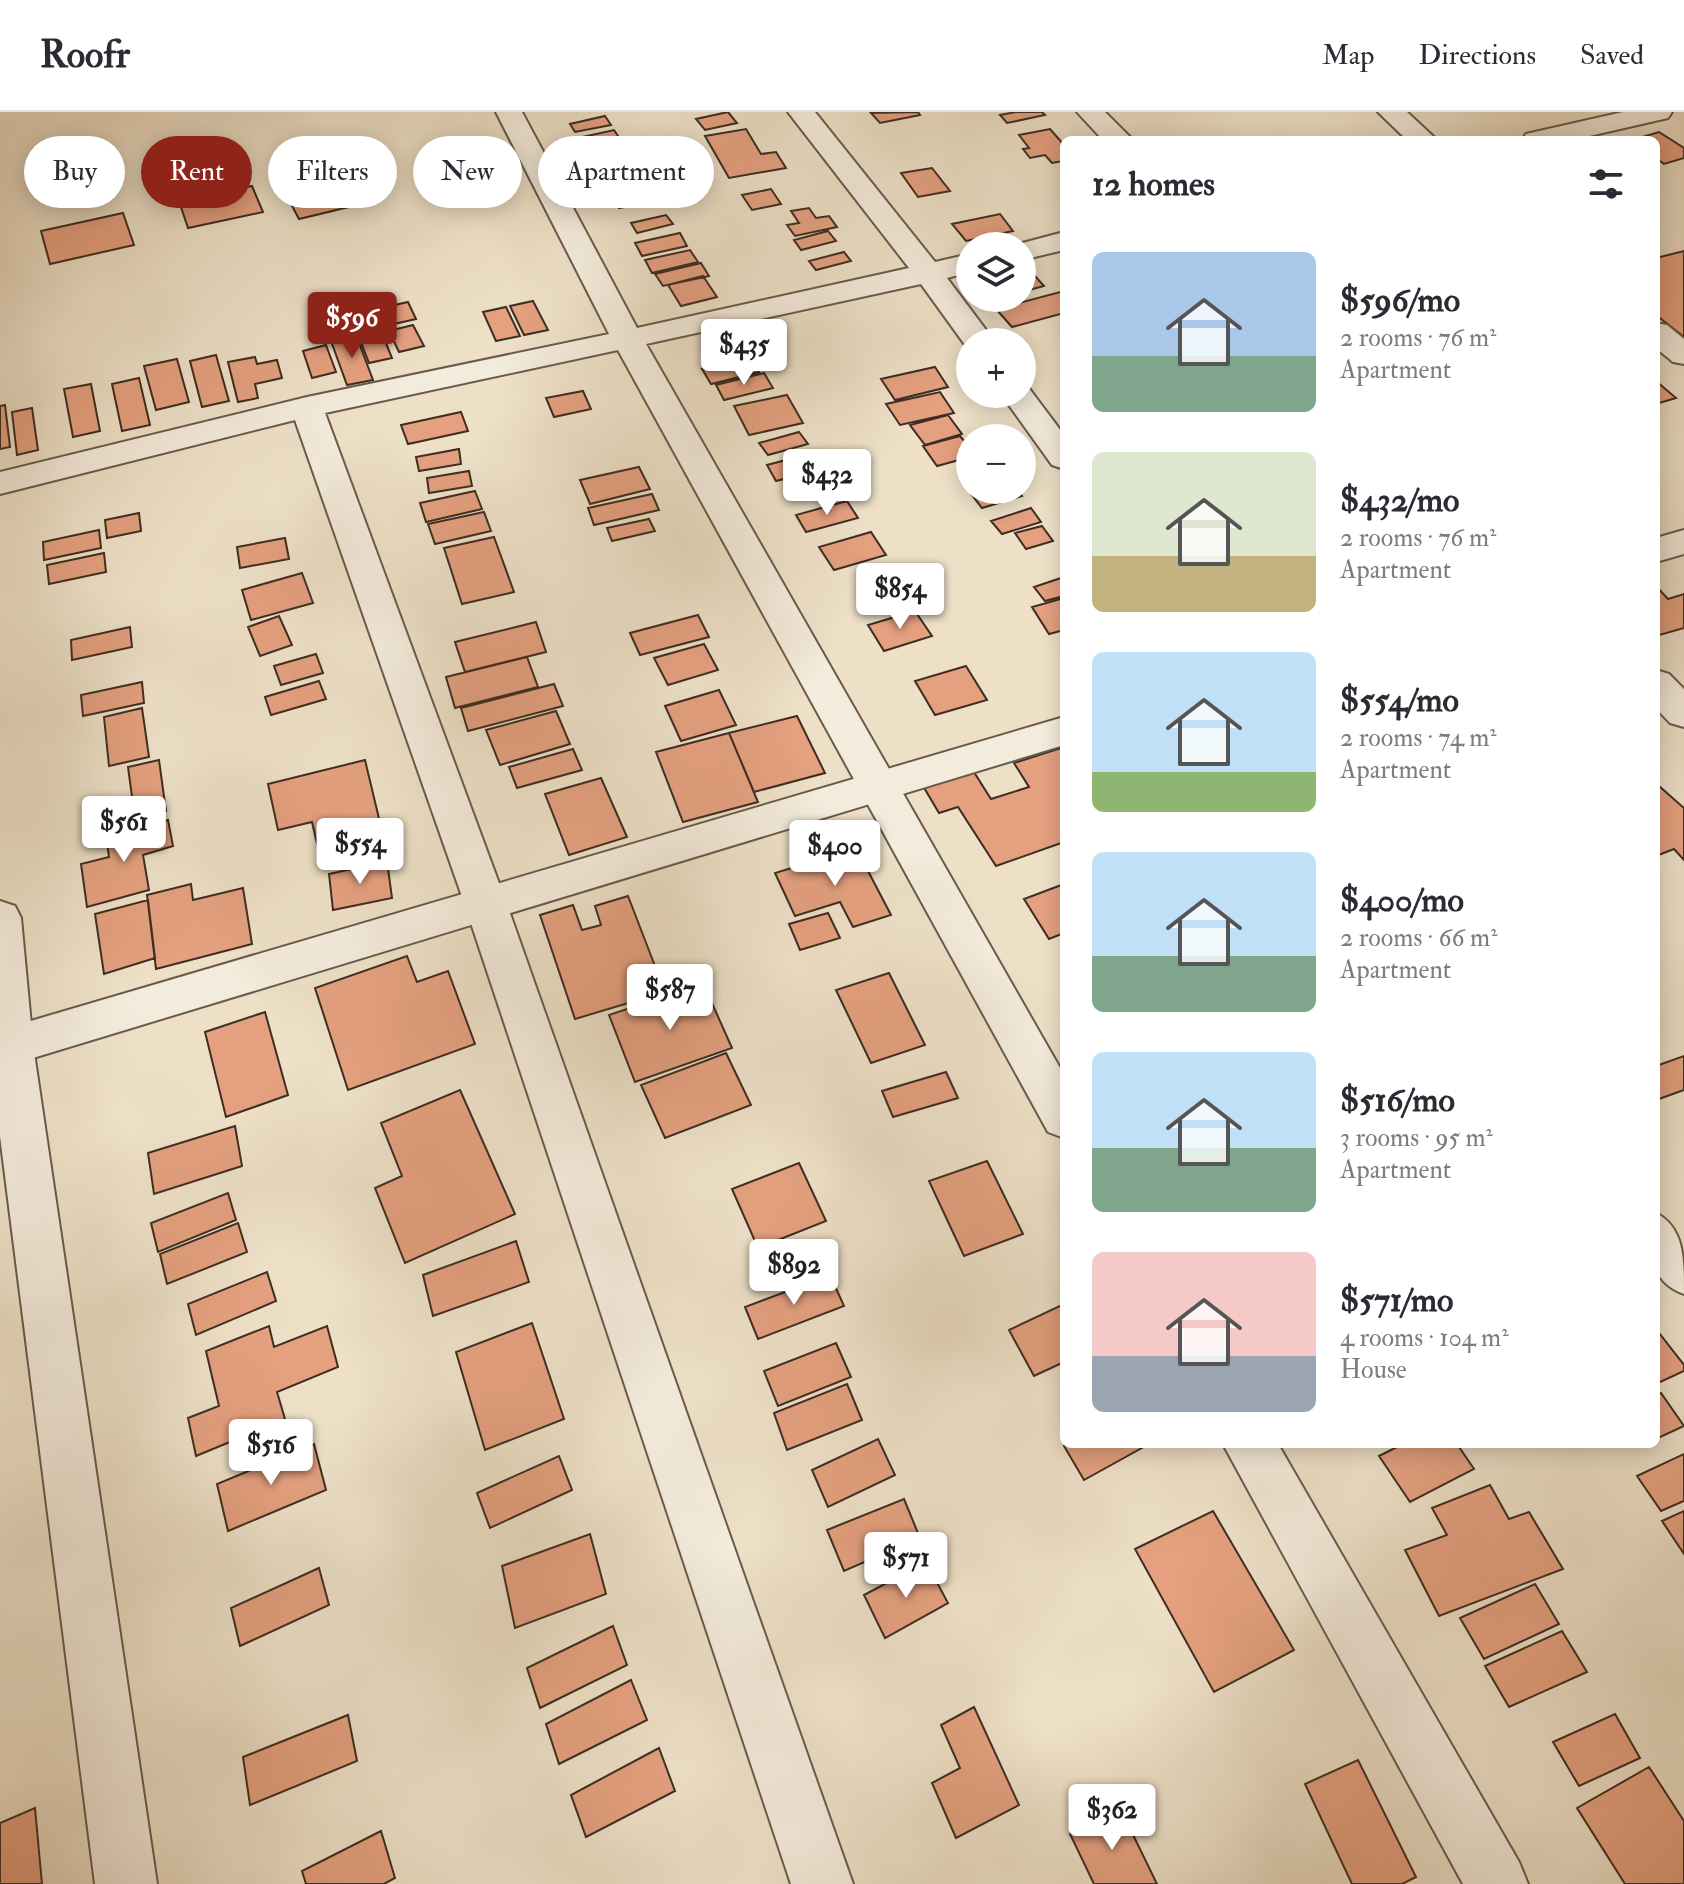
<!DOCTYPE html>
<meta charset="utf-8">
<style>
:root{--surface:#fff;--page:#f7f7f7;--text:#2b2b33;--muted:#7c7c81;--line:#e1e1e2;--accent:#8f2418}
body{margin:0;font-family:"IM FELL Double Pica",serif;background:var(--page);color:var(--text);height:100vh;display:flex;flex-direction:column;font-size:30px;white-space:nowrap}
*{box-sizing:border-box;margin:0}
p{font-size:26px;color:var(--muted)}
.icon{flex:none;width:44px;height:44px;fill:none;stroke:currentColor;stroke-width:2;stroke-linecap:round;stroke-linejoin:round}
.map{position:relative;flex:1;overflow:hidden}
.panel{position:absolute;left:1060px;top:24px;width:600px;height:1312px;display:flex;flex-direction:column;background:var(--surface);border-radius:12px;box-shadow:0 4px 20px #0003}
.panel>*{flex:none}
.top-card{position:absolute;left:24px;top:24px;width:760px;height:72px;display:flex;gap:16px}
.tools{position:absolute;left:956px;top:120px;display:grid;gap:16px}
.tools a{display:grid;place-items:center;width:80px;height:80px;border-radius:50%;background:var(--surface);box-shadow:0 4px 20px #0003;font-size:40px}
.price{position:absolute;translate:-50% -68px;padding:0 18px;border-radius:8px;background:#fff;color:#222;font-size:26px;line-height:52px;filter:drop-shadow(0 2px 4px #0008)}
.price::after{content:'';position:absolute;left:50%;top:48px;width:24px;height:18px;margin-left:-12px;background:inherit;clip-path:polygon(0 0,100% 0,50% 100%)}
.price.on{background:var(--accent);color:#fff}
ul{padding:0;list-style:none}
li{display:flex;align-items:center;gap:24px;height:200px;padding:0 32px}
li span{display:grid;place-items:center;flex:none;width:224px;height:160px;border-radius:12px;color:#555}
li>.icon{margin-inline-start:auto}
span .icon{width:96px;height:96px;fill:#fffc;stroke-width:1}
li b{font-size:34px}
h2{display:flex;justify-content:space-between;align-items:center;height:96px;padding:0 32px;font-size:34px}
.chip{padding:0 28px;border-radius:36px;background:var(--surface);box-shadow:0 4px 20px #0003;font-size:28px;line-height:72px}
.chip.on{background:var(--accent);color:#fff}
header{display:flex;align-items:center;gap:48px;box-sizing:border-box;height:112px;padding:0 40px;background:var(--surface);border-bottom:2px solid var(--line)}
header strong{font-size:38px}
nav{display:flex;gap:44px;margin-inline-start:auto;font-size:28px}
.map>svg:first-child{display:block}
.building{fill:#e4a07f;stroke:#3e2d22;stroke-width:2}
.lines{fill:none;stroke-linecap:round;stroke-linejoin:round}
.minor-casing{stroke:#6a5a4b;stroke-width:4}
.tertiary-casing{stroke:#6a5a4b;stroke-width:4}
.minor{fill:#f3ebdb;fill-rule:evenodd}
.tertiary{fill:#f3ebdb;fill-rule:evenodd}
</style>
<header>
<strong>Roofr</strong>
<nav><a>Map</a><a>Directions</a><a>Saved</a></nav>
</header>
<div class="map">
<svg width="1684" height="1772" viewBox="0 0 1684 1772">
<rect width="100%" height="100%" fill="#ede0c7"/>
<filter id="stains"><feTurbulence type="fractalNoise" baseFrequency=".0025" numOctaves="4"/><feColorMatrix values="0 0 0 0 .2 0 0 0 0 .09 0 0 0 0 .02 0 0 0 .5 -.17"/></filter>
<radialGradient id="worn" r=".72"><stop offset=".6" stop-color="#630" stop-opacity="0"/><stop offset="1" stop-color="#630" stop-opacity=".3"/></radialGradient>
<!-- building -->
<path class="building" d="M728 0 737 11 705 18 696 7Z
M918 0 920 3 880 11 871 1Z
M1016 0H1042L1045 3 1007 11 1000 3Z
M605 4 611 13 575 20 570 12Z
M746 17 761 42 776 40 786 56 729 66 705 24Z
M1050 17 1064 33V49L1052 51 1045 43 1030 46 1023 37 1029 36 1019 23Z
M614 18 620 27 583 34 578 26Z
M1659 20 1684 36V46L1664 52 1656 46V28H1632Z
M630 42 637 52 594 61 587 50Z
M932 56 950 79 918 85 901 61Z
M337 58 357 93 299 107 280 71Z
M651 70 660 88 619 96 610 77Z
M252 74 263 100 188 116 179 89Z
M771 77 781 92 752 98 742 83Z
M809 96 816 106 829 104 837 115 795 124 787 113 799 111 791 99Z
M123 101 134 133 50 152 41 119Z
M1000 102 1013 119 966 129 952 112Z
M666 103 673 112 637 121 631 111Z
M828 119 836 129 801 138 794 128Z
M680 121 687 134 642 144 635 131Z
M690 138 698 150 652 161 645 148Z
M1684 139V225L1656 203V146Z
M844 140 851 149 816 158 809 149Z
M701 151 709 164 663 174 655 162Z
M703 164 717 185 681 194 668 173Z
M1035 164 1044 174 1022 180V168Z
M1064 179V201L1012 215 996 197Z
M533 189 548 218 524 223 510 194Z
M408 190 416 207 381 215 373 198Z
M506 195 520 224 496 229 483 200Z
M413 213 424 234 399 240 389 219Z
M381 219 392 246 369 251 359 225Z
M356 223 373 268 347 273 331 229Z
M326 233 336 260 312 266 303 239Z
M216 243 229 289 202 295 190 249Z
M255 245 257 252 277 248 282 266 255 272 258 286 238 290 228 250Z
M750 246 759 260 711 272 702 257Z
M177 247 189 290 156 298 144 254Z
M935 255 948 275 895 288 881 267Z
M764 261 773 276 724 288 716 273Z
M139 266 150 313 122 319 112 272Z
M1656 269 1676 286 1656 292Z
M91 272 100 319 73 325 64 277Z
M583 279 591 297 554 305 546 286Z
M940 280 954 301 900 313 886 292Z
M787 283 803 311 749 323 734 294Z
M5 293 10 335 0 337V294Z
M32 296 38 338 17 343 12 300Z
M461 300 468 319 408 332 401 313Z
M948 303 962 322 925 333 910 313Z
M799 320 808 332 768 343 759 331Z
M960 324 970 336V345L937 354 923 334Z
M459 337 461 352 419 359 416 345Z
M817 340 828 356 776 369 767 353Z
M639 355 650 377 590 392 580 368Z
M469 359 472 374 429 381 427 366Z
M990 378H1017L1022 384 982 396 972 383Z
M475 379 482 397 426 410 420 391Z
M652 382 659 398 594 413 588 396Z
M847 389 858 406 806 420 796 403Z
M1031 396 1041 410 1002 422 991 409Z
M484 400 491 419 435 432 428 412Z
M139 401 141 419 107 426 105 408Z
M649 407 655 419 612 429 607 416Z
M1042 414 1053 429 1026 437 1015 421Z
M99 418 101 436 44 448 43 430Z
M871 420 886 443 834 458 819 435Z
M494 425 514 480 462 492 444 436Z
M285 426 289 447 240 456 237 435Z
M104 441 106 460 49 472 47 453Z
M302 461 313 491 251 508 242 478Z
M1064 465V484L1045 489 1034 475Z
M1656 474 1668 487 1684 482V516L1656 524Z
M1064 486V518L1049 522 1032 495Z
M915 499 932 524 884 539 868 513Z
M698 503 709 525 640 543 630 521Z
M279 504 292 533 260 544 248 515Z
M536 510 546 540 465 560 455 530Z
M130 515 132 535 72 548 71 528Z
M704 532 718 558 668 573 654 546Z
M316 542 323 561 281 573 274 554Z
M527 545 538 575 455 596 446 565Z
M966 554 987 588 935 603 915 569Z
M319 569 326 587 271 603 265 585Z
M142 570 144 591 83 604 81 583Z
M554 572 563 594 468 619 461 596Z
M719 578 736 613 681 629 665 594Z
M142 596 149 645 109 654 104 605Z
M556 599 570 632 500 653 486 618Z
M797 604 825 661 754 680 729 621Z
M729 621 758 690 683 710 656 640Z
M1064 635V730L996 754 958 695 939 701 923 674 972 657 991 687 1029 675 1014 651Z
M573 637 582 658 517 676 509 655Z
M159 648 166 699 135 707 128 655Z
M365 648 382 719 318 736 312 710 278 718 268 672Z
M601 666 627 725 569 743 545 682Z
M1659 674 1684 696V748L1674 737 1656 744V675Z
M168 708 173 734 143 743 149 778 87 795 81 752 109 745 106 724Z
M856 736 891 803 853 815 840 790 795 804 775 761Z
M387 749 392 786 333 798 329 762Z
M191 772 193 788 243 776 252 832 156 857 147 783Z
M1064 772V821L1049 827 1024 787Z
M628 784 665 880 575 907 540 803 573 793 582 818 601 813 595 794Z
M148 788 155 846 104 862 95 802Z
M828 801 840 826 800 838 789 812Z
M407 844 417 870 448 859 475 932 348 978 315 876Z
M889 861 925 933 871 951 836 878Z
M703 871 732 936 635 970 609 903Z
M265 900 288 983 226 1005 205 920Z
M726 941 751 993 665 1026 641 973Z
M1684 944V978L1659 987 1656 984V954Z
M946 960 958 986 893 1005 882 979Z
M460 978 515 1102 405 1151 375 1076 402 1064 381 1011Z
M235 1014 242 1054 154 1082 148 1041Z
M987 1049 1023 1122 964 1144 929 1069Z
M799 1051 826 1109 758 1136 732 1077Z
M228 1081 236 1108 158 1140 151 1111Z
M238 1111 247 1140 167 1172 160 1142Z
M516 1129 529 1170 433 1204 423 1163Z
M267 1160 276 1189 196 1223 188 1192Z
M830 1163 844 1194 758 1227 745 1195Z
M1064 1192V1250L1034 1264 1009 1218Z
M532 1211 564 1307 485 1338 456 1240Z
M269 1214 274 1235 327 1214 338 1255 277 1280 285 1307 196 1344 188 1306 219 1294 206 1239Z
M1656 1217 1684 1253V1259L1656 1272Z
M836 1231 851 1265 778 1294 764 1259Z
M847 1272 862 1308 787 1338 774 1301Z
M1661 1281 1684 1314 1656 1327V1283Z
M878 1327 895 1363 828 1395 812 1358Z
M314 1332 326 1378 228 1419 217 1372Z
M1068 1332H1149L1084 1368 1064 1334Z
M1403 1332H1457L1474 1357 1410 1390 1379 1344Z
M1684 1342V1389L1661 1399 1637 1364Z
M559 1344 572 1378 490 1416 477 1381Z
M1490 1373 1509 1407 1529 1400 1563 1457 1439 1504 1405 1438 1447 1423 1432 1396Z
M904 1387 920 1426 844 1459 827 1418Z
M1213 1399 1294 1538 1214 1580 1135 1437Z
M1684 1399V1442L1662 1409Z
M590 1422 606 1482 515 1516 502 1454Z
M926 1450 948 1491 885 1526 864 1483Z
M319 1456 329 1493 240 1534 231 1496Z
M1535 1472 1559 1512 1484 1547 1460 1506Z
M613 1514 627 1553 540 1596 527 1556Z
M1562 1519 1587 1560 1509 1595 1485 1554Z
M631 1568 647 1608 559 1652 546 1612Z
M974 1595 1019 1693 956 1726 932 1671 960 1656 941 1613Z
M1615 1602 1640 1646 1579 1674 1553 1630Z
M348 1603 357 1649 250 1693 243 1645Z
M659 1636 675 1679 586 1725 571 1683Z
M1358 1648 1416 1765 1402 1772H1352L1305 1672Z
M1649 1655 1684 1709V1772H1625L1577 1696Z
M1119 1694 1157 1772H1094L1070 1722Z
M35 1696 42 1772H0V1711Z
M381 1719 395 1766 384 1772H306L302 1759Z"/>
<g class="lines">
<!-- minor casing -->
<g class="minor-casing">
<path id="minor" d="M496 0H522L637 216 909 156 788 0H815L935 150 970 142V160L947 166 995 230H970L968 237 921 172 646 232 1064 963V1026L1048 1020 618 238 325 301 507 793 853 1772H791L465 793 295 308 0 382V360L307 285 609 222Z
M1077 0H1105L1133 28H1103Z
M1378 0H1407L1437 28H1407Z
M1623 0H1672L1668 6 1572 28H1522L1526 22Z
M1064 120V138L1022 148V134H1011Z
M1656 211 1667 213 1684 227V252L1673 250 1656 236Z
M1022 273 1028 275 1064 323V357L1052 353 1001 282H1022Z
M1656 558 1669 562 1684 577V615L1670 611 1656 596Z
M0 789 15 794 21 806 33 934 157 1772H95L0 1024Z
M1656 1101C1684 1116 1684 1145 1684 1182 1644 1167 1656 1138 1656 1101Z
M1223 1332H1278L1519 1750 1528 1772H1463Z"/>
</g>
<!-- tertiary casing -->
<g class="tertiary-casing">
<path id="tertiary" d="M1684 418V442L1656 450V426Z
M1064 605V633L0 956V918Z"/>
</g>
<!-- minor -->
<use href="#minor" class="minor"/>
<!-- tertiary -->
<use href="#tertiary" class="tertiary"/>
</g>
<rect width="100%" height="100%" filter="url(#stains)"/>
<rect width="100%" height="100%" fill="url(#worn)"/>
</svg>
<div class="tools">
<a><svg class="icon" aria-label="layers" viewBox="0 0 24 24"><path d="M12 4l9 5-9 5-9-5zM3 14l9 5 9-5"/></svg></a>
<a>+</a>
<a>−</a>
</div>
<b class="price on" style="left:352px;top:248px">$596</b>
<b class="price" style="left:744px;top:275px">$435</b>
<b class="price" style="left:827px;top:405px">$432</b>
<b class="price" style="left:900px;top:519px">$854</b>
<b class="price" style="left:124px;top:752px">$561</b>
<b class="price" style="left:360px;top:774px">$554</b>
<b class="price" style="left:835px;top:776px">$400</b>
<b class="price" style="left:670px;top:920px">$587</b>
<b class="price" style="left:794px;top:1195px">$892</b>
<b class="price" style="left:271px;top:1375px">$516</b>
<b class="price" style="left:906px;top:1488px">$571</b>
<b class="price" style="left:1112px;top:1740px">$362</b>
<div class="top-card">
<a class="chip">Buy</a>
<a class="chip on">Rent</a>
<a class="chip">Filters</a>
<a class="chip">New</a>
<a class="chip">Apartment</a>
</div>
<section class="panel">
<h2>12 homes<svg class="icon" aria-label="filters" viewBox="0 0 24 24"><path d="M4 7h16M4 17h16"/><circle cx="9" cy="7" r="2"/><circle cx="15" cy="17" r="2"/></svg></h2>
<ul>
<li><span style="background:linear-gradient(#a9c7e8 65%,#7fa58c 0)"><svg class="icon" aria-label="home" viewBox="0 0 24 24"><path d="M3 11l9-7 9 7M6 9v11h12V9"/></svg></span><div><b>$596/mo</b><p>2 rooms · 76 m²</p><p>Apartment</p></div></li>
<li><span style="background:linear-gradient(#dfe7d0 65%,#c2b280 0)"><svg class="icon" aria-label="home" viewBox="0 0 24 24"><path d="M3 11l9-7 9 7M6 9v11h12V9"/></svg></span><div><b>$432/mo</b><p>2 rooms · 76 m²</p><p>Apartment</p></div></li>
<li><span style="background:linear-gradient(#bfe0f5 75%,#8fb573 0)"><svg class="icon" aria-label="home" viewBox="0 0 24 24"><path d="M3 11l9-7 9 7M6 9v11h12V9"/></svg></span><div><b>$554/mo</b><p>2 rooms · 74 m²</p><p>Apartment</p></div></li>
<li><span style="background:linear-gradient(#bfe0f5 65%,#7fa58c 0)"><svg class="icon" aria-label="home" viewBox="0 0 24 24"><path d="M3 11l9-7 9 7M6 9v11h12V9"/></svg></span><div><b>$400/mo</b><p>2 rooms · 66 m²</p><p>Apartment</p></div></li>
<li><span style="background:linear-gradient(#bfe0f5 60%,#7fa58c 0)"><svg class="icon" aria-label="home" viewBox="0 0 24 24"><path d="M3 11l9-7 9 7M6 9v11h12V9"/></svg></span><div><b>$516/mo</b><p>3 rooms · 95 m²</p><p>Apartment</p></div></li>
<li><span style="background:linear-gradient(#f6c9c9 65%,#9aa5b1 0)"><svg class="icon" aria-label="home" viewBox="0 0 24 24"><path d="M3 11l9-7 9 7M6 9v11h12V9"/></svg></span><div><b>$571/mo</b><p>4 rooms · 104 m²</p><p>House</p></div></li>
</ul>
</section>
</div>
